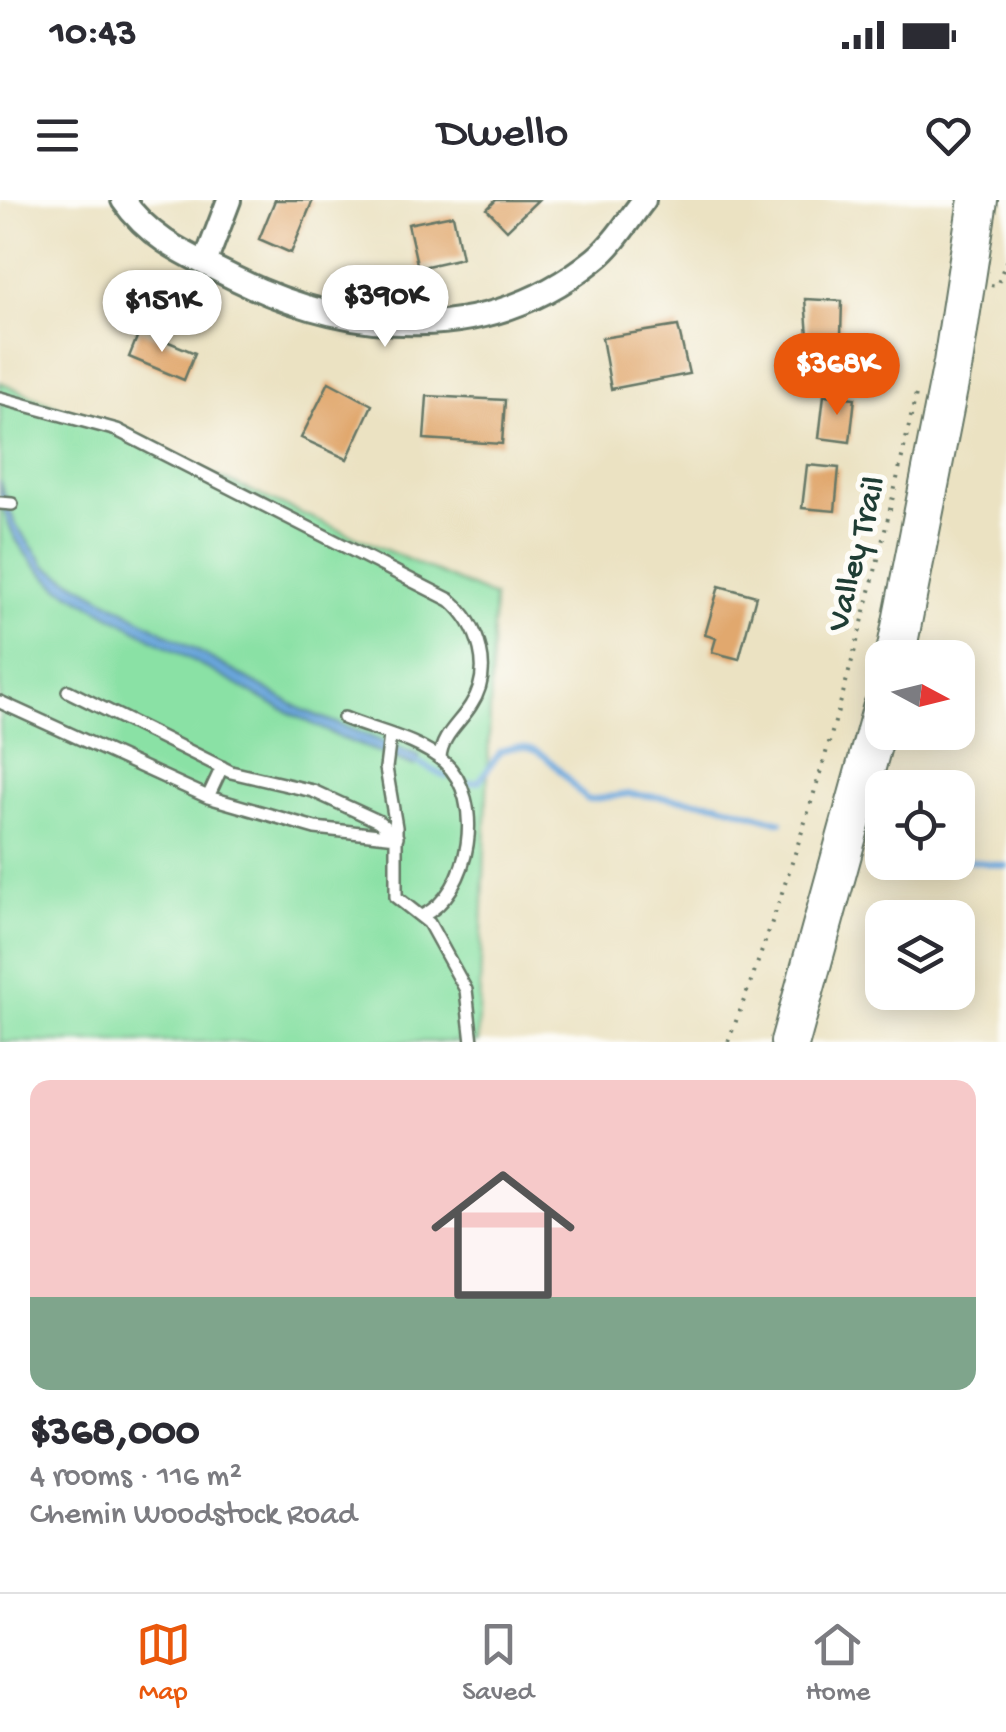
<!DOCTYPE html>
<meta charset="utf-8">
<style>
:root{--surface:#fff;--page:#f2f2f3;--text:#2b2b33;--muted:#7c7c81;--line:#e1e1e2;--accent:#ea580c}
body{margin:0;font-family:"Gochi Hand",sans-serif;background:var(--page);color:var(--text);height:100vh;display:flex;flex-direction:column;font-size:38px;white-space:nowrap}
*{box-sizing:border-box;margin:0}
p{font-size:32px;color:var(--muted)}
.icon{flex:none;width:55px;height:55px;fill:none;stroke:currentColor;stroke-width:2;stroke-linecap:round;stroke-linejoin:round}
.map{position:relative;height:842px;overflow:hidden}
.panel{display:flex;flex-direction:column;background:var(--surface);flex:1}
.panel>*{flex:none}
.needle{width:65px;rotate:97deg}
.controls{position:absolute;left:865px;top:440px;display:grid;gap:20px}
.controls a{display:grid;place-items:center;width:110px;height:110px;border-radius:20px;background:var(--surface);box-shadow:0 5px 25px #0003;font-size:50px}
.price{position:absolute;translate:-50% -85px;padding:0 22px;border-radius:35px;background:#fff;color:#222;font-size:32px;line-height:65px;filter:drop-shadow(0 2px 5px #0008)}
.price::after{content:'';position:absolute;left:50%;top:60px;width:30px;height:22px;margin-left:-15px;background:inherit;clip-path:polygon(0 0,100% 0,50% 100%)}
.price.active{background:var(--accent);color:#fff}
ul{padding:0;list-style:none}
li{display:grid;align-content:center;gap:20px;height:530px;padding:0 30px}
li span{display:grid;place-items:center;height:310px;border-radius:20px;color:#555}
li>.icon{margin-inline-start:auto}
span .icon{width:180px;height:180px;fill:#fffc;stroke-width:1}
li b{font-size:42px}
.status{display:flex;justify-content:space-between;align-items:center;height:70px;padding:0 50px;background:var(--surface);direction:ltr}
.status svg{height:28px;fill:currentColor}
header{display:flex;justify-content:space-between;align-items:center;height:130px;padding:0 30px;background:var(--surface);font-size:45px;font-weight:600}
.dock{display:flex;justify-content:space-around;align-items:center;height:140px;border-top:2px solid var(--line);background:var(--surface);font-size:28px;color:var(--muted)}
.dock a{display:grid;justify-items:center;gap:5px}
.dock .active{color:var(--accent)}
.map>svg:first-child{display:block}
.green{fill:#8ae1a5;stroke:#548f6c;stroke-width:2.5}
.water{fill:#69a6db;stroke:#447288;stroke-width:2.5}
.lines{fill:none;stroke-linecap:round;stroke-linejoin:round}
.stream{stroke:#69a6db;stroke-width:6}
.building{fill:#e1a86e}
.service-casing{stroke:#676;stroke-width:16}
.minor-casing{stroke:#676;stroke-width:28}
.primary-casing{stroke:#676;stroke-width:42}
.path{stroke:#676;stroke-width:4;stroke-dasharray:2.5 8;stroke-linecap:butt}
.service{stroke:#fff;stroke-width:11}
.minor{stroke:#fff;stroke-width:22}
.primary{stroke:#fff;stroke-width:38}
.labels{text-anchor:middle;stroke-width:10;stroke-linejoin:round;paint-order:stroke}
.street-label{font-size:35px;fill:#1f3d34;stroke:#fdfcf7}
</style>
<div class="status"><b>10:43</b><svg viewBox="0 0 49 12"><path d="M0 12V9h3v3zM5 12V6h3v6zM10 12V3h3v9zM15 12V0h3v12zM26 1h20v11H26zM47 4h2v5h-2z"/></svg></div>
<header><svg class="icon" aria-label="menu" viewBox="0 0 24 24"><path d="M4 6h16M4 12h16M4 18h16"/></svg>Dwello<svg class="icon" aria-label="heart" viewBox="0 0 24 24"><path d="M12 20l-8-8c-3-5 5-10 8-4 3-6 11-1 8 4z"/></svg></header>
<div class="map">
<svg width="1006" height="842" viewBox="0 0 1006 842">
<rect width="100%" height="100%" fill="#fdfcf7"/>
<filter id="ink" filterUnits="userSpaceOnUse"><feTurbulence type="fractalNoise" baseFrequency=".01" numOctaves="2"/><feDisplacementMap in="SourceGraphic" scale="20" xChannelSelector="R" yChannelSelector="G"/><feConvolveMatrix kernelMatrix="1 2 1 2 8 2 1 2 1" color-interpolation-filters="sRGB"/></filter>
<filter id="wash" filterUnits="userSpaceOnUse"><feTurbulence type="fractalNoise" baseFrequency=".0048" numOctaves="4" result="noise"/><feDisplacementMap in="SourceGraphic" scale="40" xChannelSelector="R" yChannelSelector="G"/><feGaussianBlur stdDeviation="2.25" result="paint"/><feColorMatrix in="noise" values="0 0 0 0 0 0 0 0 0 0 0 0 0 0 0 0 0 1.4 0 .05"/><feComposite in="paint" operator="in"/></filter>
<g filter="url(#wash)">
<rect width="100%" height="100%" fill="#ebe2c2"/>
<!-- green -->
<path class="green" d="M0 182 494 397 478 842H0Z"/>
<!-- water -->
<path class="water" d="M0 281 15 324 46 366 303 510 420 556 415 566 341 538 270 503 60 388C26 362 0 325 0 281Z"/>
<g class="lines">
<!-- stream -->
<path class="stream" d="M413 560 446 577
M469 583 479 581 501 551C544 534 561 579 588 600L629 594 716 603 781 622
M870 651 882 653
M958 659 1006 666"/>
</g>
<g id="blocks">
<!-- building -->
<path class="building" d="M275 0H313L291 53 259 39Z
M496 0H538L507 30 487 9Z
M453 15 462 58 418 68 408 24Z
M805 99 842 101 841 135H830L829 149 809 148Z
M678 126 689 174 611 189 602 138Z
M140 130 195 153 184 180 129 157Z
M329 182 372 205 347 259 301 238Z
M824 195 855 198 850 242 819 238Z
M427 196 505 200 502 244 424 239Z
M807 265 839 268 835 311 802 308Z
M719 386 756 396 739 459 712 452 716 438 705 435Z"/>
</g>
</g>
<g filter="url(#ink)">
<use href="#blocks" fill-opacity="0" stroke="#676" stroke-width="2.5"/>
<g class="lines">
<!-- service casing -->
<g class="service-casing">
<path id="service" d="M0 198 117 230 450 400C479 425 494 470 471 505 460 523 441 536 440 558
M0 303 12 304
M68 491 231 572 313 591 378 621 397 637
M0 502 208 597 315 628 397 637
M344 518C375 531 418 539 444 562 486 599 471 693 422 716
M390 536 386 568 396 627V697L429 723 466 790 472 842
M208 597 222 567"/>
</g>
<!-- minor casing -->
<g class="minor-casing">
<path id="minor" d="M123 0C151 41 191 56 234 78 352 136 487 147 595 59 614 44 629 19 644 0
M205 63 229 0"/>
</g>
<!-- primary casing -->
<g class="primary-casing">
<path id="primary" d="M895 458 953 163 978 0
M790 842 882 509"/>
</g>
<!-- path -->
<path class="path" d="M991 85 997 86 1006 61
M728 842C812 625 868 417 917 189"/>
<!-- service -->
<use href="#service" class="service"/>
<!-- minor -->
<use href="#minor" class="minor"/>
<!-- primary -->
<use href="#primary" class="primary"/>
</g>
</g>
<g class="labels">
<!-- street labels -->
<g class="street-label">
<text transform="translate(853 353) rotate(-76)" y="12">Valley Trail</text>
</g>
</g>
</svg>
<div class="controls">
<a><svg class="needle" viewBox="-14 -14 28 28"><path d="M0-13l5 13h-10z" fill="#e53935"/><path d="M0 13l5-13h-10z" fill="#7c7c81"/></svg></a>
<a><svg class="icon" aria-label="locate" viewBox="0 0 24 24"><circle cx="12" cy="12" r="6"/><path d="M12 2v4M12 18v4M2 12h4M18 12h4"/></svg></a>
<a><svg class="icon" aria-label="layers" viewBox="0 0 24 24"><path d="M12 4l9 5-9 5-9-5zM3 14l9 5 9-5"/></svg></a>
</div>
<b class="price" style="left:385px;top:150px">$390K</b>
<b class="price" style="left:162px;top:155px">$151K</b>
<b class="price active" style="left:837px;top:218px">$368K</b>
</div>
<section class="panel">
<ul>
<li><span style="background:linear-gradient(#f6c9c9 70%,#7fa58c 0)"><svg class="icon" aria-label="home" viewBox="0 0 24 24"><path d="M3 11l9-7 9 7M6 9v11h12V9"/></svg></span><div><b>$368,000</b><p>4 rooms · 116 m²</p><p>Chemin Woodstock Road</p></div></li>
</ul>
</section>
<nav class="dock">
<a class="active"><svg class="icon" aria-label="map" viewBox="0 0 24 24"><path d="M3 6l6-2 6 2 6-2v14l-6 2-6-2-6 2zM9 4v14M15 6v14"/></svg>Map</a>
<a><svg class="icon" aria-label="saved" viewBox="0 0 24 24"><path d="M7 4h10v16l-5-4-5 4z"/></svg>Saved</a>
<a><svg class="icon" aria-label="home" viewBox="0 0 24 24"><path d="M3 11l9-7 9 7M6 9v11h12V9"/></svg>Home</a>
</nav>
